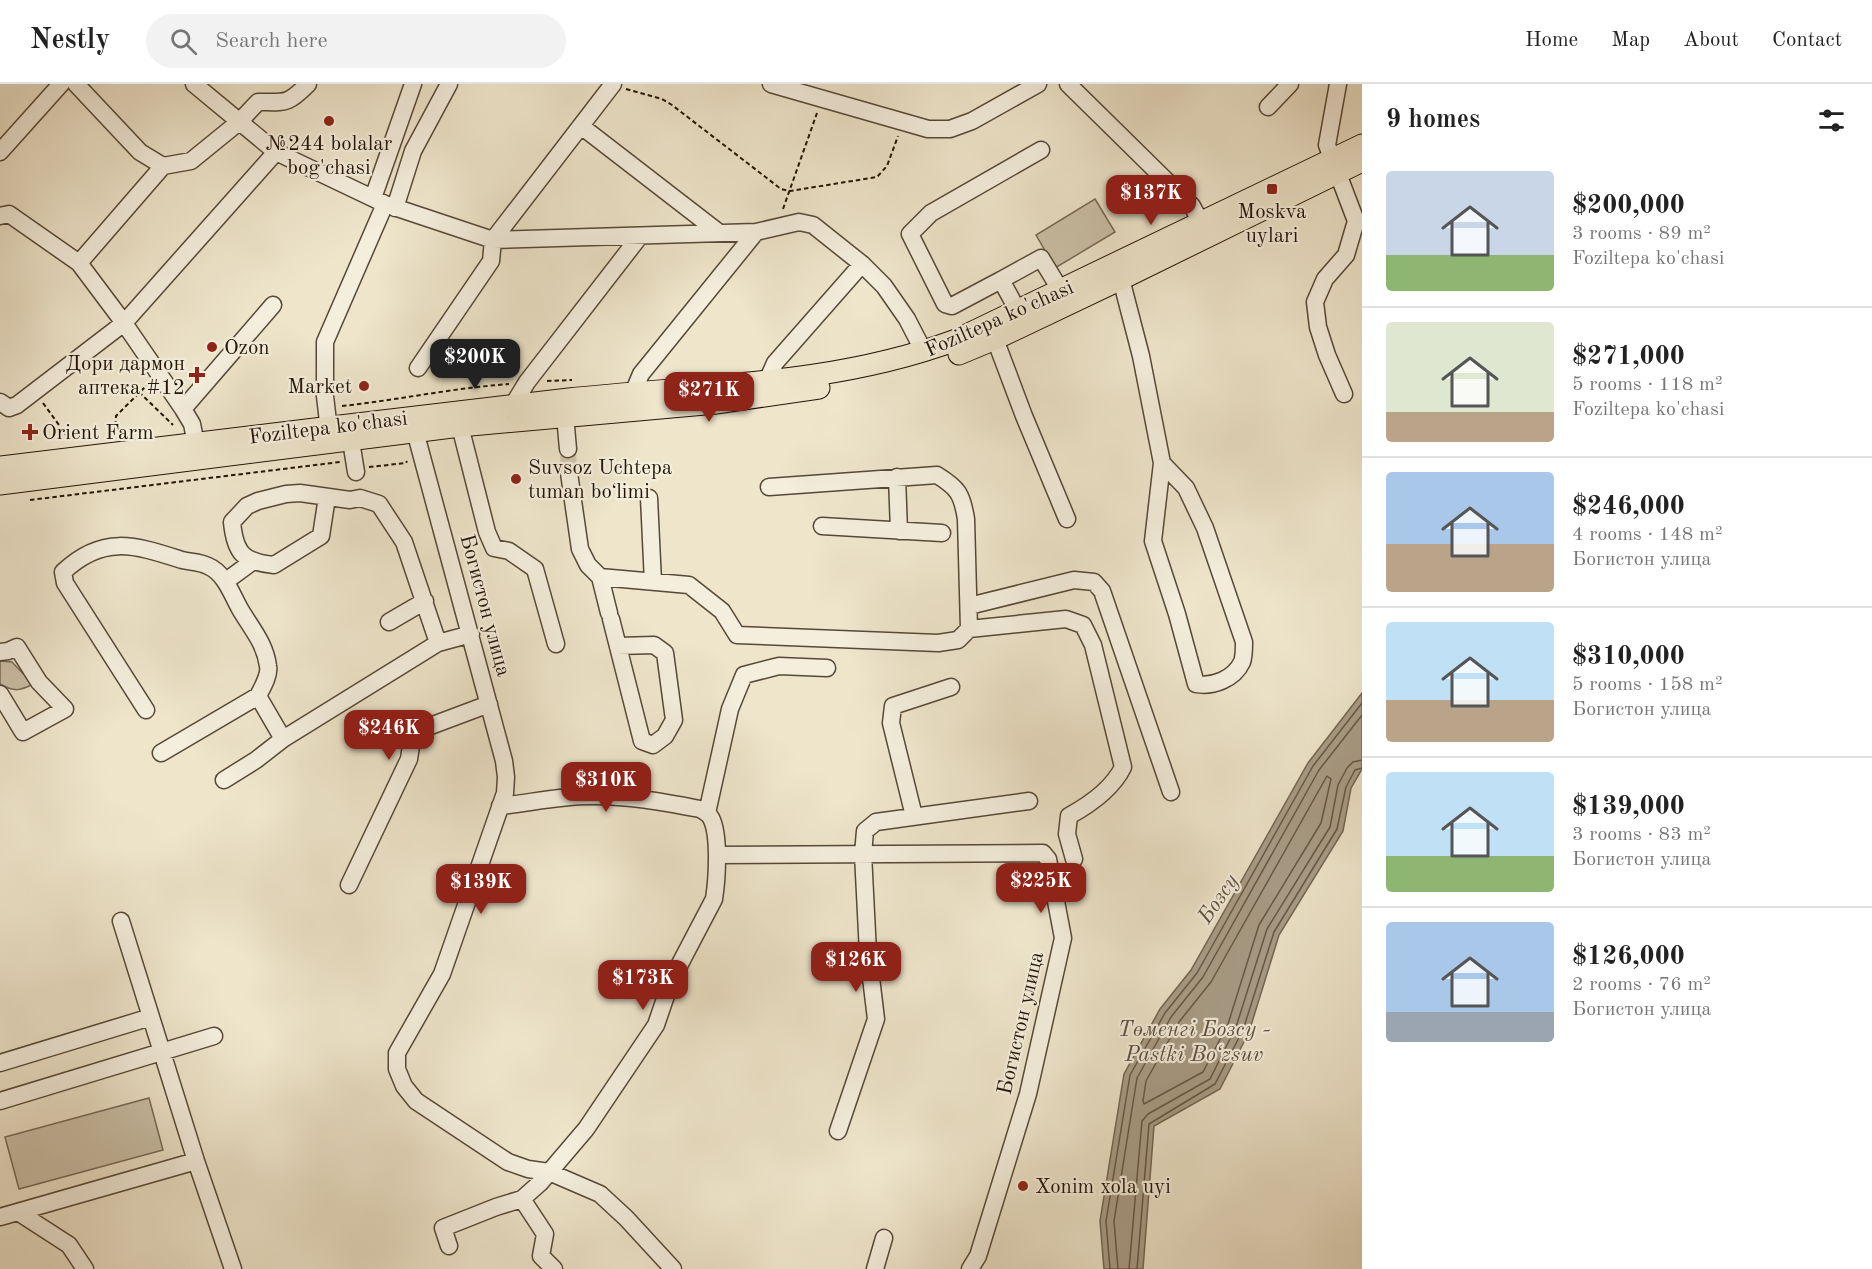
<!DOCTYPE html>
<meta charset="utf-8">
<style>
:root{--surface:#fff;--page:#f2f2f2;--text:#222;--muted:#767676;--line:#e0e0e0;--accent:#8f2418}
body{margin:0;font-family:"Old Standard TT",serif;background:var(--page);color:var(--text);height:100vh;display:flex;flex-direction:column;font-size:22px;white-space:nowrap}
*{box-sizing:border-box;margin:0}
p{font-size:20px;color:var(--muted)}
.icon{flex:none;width:33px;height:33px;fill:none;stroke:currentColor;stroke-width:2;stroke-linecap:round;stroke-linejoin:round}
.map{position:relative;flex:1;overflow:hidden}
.panel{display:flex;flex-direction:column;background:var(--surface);width:510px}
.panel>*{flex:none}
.price{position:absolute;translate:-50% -51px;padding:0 14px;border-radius:12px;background:var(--accent);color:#fff;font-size:20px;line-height:39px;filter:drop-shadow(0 2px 3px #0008)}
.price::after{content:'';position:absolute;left:50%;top:36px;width:18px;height:14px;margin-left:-9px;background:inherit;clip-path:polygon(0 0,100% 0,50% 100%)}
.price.on{background:#222;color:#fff}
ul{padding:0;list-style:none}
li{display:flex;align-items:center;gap:18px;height:150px;padding:0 24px}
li+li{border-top:2px solid var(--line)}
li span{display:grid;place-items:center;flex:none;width:168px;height:120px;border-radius:6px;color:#555}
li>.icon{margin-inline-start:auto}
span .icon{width:72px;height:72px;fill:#fffc;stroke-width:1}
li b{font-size:26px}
h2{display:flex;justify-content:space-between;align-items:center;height:72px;padding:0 24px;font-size:26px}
header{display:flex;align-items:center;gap:36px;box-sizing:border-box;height:84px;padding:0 30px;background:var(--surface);border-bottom:2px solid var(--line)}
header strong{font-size:28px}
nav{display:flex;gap:33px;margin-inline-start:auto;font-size:21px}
.search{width:420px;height:54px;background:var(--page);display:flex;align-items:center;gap:15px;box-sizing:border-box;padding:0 21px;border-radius:33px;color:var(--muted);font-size:22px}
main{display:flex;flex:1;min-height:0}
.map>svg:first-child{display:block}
.green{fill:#cbc1a9;stroke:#776a57;stroke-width:1.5}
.water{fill:#a99e88;stroke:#736754;stroke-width:1.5}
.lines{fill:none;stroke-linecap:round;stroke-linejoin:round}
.shore{stroke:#665946;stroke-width:1.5}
.minor-tunnel{stroke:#d0c6ad;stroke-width:16;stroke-dasharray:16 8;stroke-linecap:butt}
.minor-casing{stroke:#564836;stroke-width:19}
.major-casing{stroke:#231405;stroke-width:23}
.path{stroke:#231405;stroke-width:2;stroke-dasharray:4.5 3;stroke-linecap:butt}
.minor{stroke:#f4eedd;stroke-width:16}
.major{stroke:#eee5cb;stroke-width:21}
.poi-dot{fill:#8f2418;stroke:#f4eedd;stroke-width:2}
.labels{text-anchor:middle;stroke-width:4.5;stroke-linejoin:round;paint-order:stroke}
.poi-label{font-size:21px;fill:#231405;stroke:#f4eedd;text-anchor:start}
.street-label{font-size:21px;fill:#231405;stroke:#f4eedd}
.water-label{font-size:22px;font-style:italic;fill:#5f5240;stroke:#f4eedd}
</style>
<header>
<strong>Nestly</strong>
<div class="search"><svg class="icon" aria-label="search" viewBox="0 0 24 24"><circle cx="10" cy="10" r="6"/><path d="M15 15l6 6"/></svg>Search here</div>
<nav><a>Home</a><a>Map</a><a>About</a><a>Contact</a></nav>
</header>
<main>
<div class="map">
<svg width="1362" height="1185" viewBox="0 0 1362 1185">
<rect width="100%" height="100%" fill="#eee5cb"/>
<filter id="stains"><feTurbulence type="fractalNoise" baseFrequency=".00333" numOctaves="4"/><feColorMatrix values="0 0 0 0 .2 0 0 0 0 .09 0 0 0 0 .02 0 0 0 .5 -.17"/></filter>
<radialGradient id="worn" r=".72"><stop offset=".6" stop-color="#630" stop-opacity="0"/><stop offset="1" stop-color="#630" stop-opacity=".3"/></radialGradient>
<!-- green -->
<path class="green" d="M1095 115 1115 148 1055 184 1036 151Z
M0 577 12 578 33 600C20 607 14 608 0 600Z
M149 1014 163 1066 19 1105 5 1053Z"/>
<!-- water -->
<path class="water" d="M1362 609V685L1351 704 1343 747 1279 851 1249 948 1220 1005 1154 1042 1143 1185H1104L1100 1137 1124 990 1160 925 1191 886 1308 679Z"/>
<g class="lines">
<!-- shore -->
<path class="shore" d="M1327 692 1331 695 1321 739 1259 841 1228 940 1203 988 1144 1020 1143 1017 1146 997 1179 938 1211 898Z
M1110 1185 1106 1137 1130 991 1165 929 1197 889 1313 682 1362 619
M1118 1185 1114 1137 1137 994 1171 933 1203 893 1319 686 1362 631
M1129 1185 1142 1037 1148 1030 1210 995 1236 943 1267 845 1330 743 1338 701 1347 684 1353 678 1362 676
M1137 1185 1149 1040 1215 1000 1243 946 1274 848 1337 745 1346 703 1355 686 1362 684"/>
<!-- minor-tunnel -->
<path class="minor-tunnel" d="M568 365 569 389"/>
<!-- minor casing -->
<g class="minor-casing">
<path id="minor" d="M76 0 140 68 163 82 191 77 239 38 258 18C286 18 287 21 308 0
M194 0 276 68 385 120 325 258V312L330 355
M771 0 928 45H950L972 37 1038 0
M1068 0 1192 122 1206 148
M1338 0 1327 61 1356 137 1346 171 1325 195 1315 218 1318 243 1327 271 1344 310
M1268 23 1290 0
M581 42 717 147
M0 68 61 0
M373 114 413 0
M385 120 493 156 756 148 799 138 813 141 862 180 884 202 907 235 924 268
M395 124 413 67 449 0
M0 132 9 130 79 179 124 239 183 325 192 340 196 360
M79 179 163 82
M1116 185 1121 195 1141 272 1162 379 1153 457 1177 530 1196 600C1213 603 1234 595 1242 578 1244 573 1244 564 1244 558L1205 444 1186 404 1162 379
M1001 196 1041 174 1061 207
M1018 227 1001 196 952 222 945 220 910 150 931 129 1041 66
M995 255 1024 332 1067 435
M418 284 491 177 493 156 613 0
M767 297 775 279 862 180
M633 309 641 290 756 148
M0 318 9 324 17 321 124 239 276 68
M513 321 527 298 640 152
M564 321 568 365
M183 325 273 221
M412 336 504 677 506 693 505 709 442 890 397 969V985L404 1002 416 1017 508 1078 528 1085 549 1088 600 1110 626 1134 673 1185
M460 342 487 448 494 464 509 467 535 485 556 560
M351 357 356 388
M569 389 580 465 588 481 600 493 689 501 722 527 737 551 938 559 958 556 969 545 966 435C962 410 958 404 937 391L769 403
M897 393 899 447
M327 413 321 452 274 481C243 478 235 469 232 438L247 422 258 417 286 410 300 409 350 416 360 414 379 420 404 458 438 559
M649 414 653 498
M822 442 942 449
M600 493 609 529
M226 497 252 478
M969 522 1074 496 1094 498 1102 507 1171 708
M611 535 642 657 653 661 665 652 674 636 665 569 654 561 618 562
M389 538 425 517
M969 545 1066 535 1083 541 1093 561 1123 683C1113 704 1089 721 1069 732L1067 750 1074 775
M0 568 8 567 17 563 39 598 65 625 23 648 0 610
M146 626 65 499 63 488C103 450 135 461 182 476 190 478 201 478 208 482 225 489 232 511 240 525 251 544 265 559 268 582 270 591 262 604 258 612L283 655
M161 669 258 612
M224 696 256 676 283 655 438 559 471 550
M500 722C529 719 560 712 589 712 626 711 663 718 700 725 704 727 709 730 711 734 720 751 717 796 714 815L671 897 656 941 586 1045 540 1099 522 1115 545 1150 541 1172 554 1185
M707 729 730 625 744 591 779 582 827 584
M914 732 891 639 893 622 951 603
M717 771 1043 769 1048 775 1063 854 1028 1010 978 1172 970 1185
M349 801 409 675 412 655 425 644 489 620
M121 837 196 1077 233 1185
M0 979 151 933
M0 1017 214 952
M838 1047 876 935 868 869 863 770 865 747 876 738 1029 717
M18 1128 69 1161 85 1185
M0 1133 196 1077
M449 1162 443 1144 496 1123 522 1115
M875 1185 884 1154"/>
</g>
<!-- major casing -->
<g class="major-casing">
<path id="major" d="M959 270 995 255 1121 195 1362 77
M0 383C190 361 379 336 569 315 699 301 832 302 956 256L1362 61
M0 400 460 342 716 319 819 304"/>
</g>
<!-- path -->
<path class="path" d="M626 5 662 15 672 21 781 105 790 107 877 93 887 82 898 52
M783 125 817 29
M547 297 572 296
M139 308 173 341
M43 319 67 352 68 356
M342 322C398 316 453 304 509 300
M115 349 116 332 147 301
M369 383 406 379 407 377
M30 416 340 378"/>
<!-- minor -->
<use href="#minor" class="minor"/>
<!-- major -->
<use href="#major" class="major"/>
</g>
<!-- markers -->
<g class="poi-dot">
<circle cx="329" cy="37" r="6"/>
<rect x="1266" y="99" width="12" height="12" rx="3"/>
<circle cx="212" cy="263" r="6"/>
<path d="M194 282h6v6h6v6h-6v6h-6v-6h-6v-6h6z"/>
<circle cx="364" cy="302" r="6"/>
<path d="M27 339h6v6h6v6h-6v6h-6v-6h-6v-6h6z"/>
<circle cx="516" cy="395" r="6"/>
<circle cx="1023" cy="1102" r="6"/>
</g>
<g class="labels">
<!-- poi labels -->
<g class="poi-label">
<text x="329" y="66" text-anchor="middle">№244 bolalar<tspan x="329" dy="24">bog'chasi</tspan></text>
<text x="1272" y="134" text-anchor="middle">Moskva<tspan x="1272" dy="24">uylari</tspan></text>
<text x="224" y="270">Ozon</text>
<text x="185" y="286" text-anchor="end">Дори дармон<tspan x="185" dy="24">аптека #12</tspan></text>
<text x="352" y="309" text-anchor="end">Market</text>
<text x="42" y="355">Orient Farm</text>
<text x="528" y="390">Suvsoz Uchtepa<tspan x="528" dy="24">tuman boʻlimi</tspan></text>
<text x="1035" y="1109">Xonim xola uyi</text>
</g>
<!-- street labels -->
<g class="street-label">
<text transform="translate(999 234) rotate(-24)" y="7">Foziltepa ko'chasi</text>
<text transform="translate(328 343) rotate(-7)" y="7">Foziltepa ko'chasi</text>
<text transform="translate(486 521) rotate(75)" y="7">Богистон улица</text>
<text transform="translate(1020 939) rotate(-77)" y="7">Богистон улица</text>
</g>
<!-- water labels -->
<g class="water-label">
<text transform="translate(1217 814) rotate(-56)" y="8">Бозсу</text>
<text x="1194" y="952">Төменгі Бозсу -<tspan x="1194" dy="25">Pastki Boʻzsuv</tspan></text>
</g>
</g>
<rect width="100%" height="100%" filter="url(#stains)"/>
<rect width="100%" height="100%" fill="url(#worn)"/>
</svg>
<b class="price" style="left:1151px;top:142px">$137K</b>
<b class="price on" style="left:475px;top:306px">$200K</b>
<b class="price" style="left:709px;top:339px">$271K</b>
<b class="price" style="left:389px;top:677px">$246K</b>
<b class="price" style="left:606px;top:729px">$310K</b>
<b class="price" style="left:1041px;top:830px">$225K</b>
<b class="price" style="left:481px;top:831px">$139K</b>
<b class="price" style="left:856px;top:909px">$126K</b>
<b class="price" style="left:643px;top:927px">$173K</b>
</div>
<section class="panel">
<h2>9 homes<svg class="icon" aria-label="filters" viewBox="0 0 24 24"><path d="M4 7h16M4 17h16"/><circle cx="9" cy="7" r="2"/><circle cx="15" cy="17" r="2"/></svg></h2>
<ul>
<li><span style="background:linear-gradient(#c9d6e8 70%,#8fb573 0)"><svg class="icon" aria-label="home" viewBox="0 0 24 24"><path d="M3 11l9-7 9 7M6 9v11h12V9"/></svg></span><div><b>$200,000</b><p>3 rooms · 89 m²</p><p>Foziltepa ko'chasi</p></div></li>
<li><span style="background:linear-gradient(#dfe7d0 75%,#b9a48a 0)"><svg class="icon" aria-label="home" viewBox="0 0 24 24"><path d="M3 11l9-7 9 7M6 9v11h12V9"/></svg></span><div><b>$271,000</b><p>5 rooms · 118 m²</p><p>Foziltepa ko'chasi</p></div></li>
<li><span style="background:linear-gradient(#a9c7e8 60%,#b9a48a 0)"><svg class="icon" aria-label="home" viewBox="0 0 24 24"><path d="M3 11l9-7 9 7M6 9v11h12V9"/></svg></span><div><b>$246,000</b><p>4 rooms · 148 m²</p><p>Богистон улица</p></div></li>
<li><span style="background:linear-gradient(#bfe0f5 65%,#b9a48a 0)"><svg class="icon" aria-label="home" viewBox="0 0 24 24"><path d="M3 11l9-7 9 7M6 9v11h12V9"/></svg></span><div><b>$310,000</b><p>5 rooms · 158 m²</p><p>Богистон улица</p></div></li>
<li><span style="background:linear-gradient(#bfe0f5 70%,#8fb573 0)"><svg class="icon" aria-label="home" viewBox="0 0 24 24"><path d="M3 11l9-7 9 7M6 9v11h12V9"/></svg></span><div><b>$139,000</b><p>3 rooms · 83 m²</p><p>Богистон улица</p></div></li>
<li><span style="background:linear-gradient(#a9c7e8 75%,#9aa5b1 0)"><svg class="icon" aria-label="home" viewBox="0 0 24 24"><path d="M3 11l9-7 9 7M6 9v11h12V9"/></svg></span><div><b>$126,000</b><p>2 rooms · 76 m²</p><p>Богистон улица</p></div></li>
</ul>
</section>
</main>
